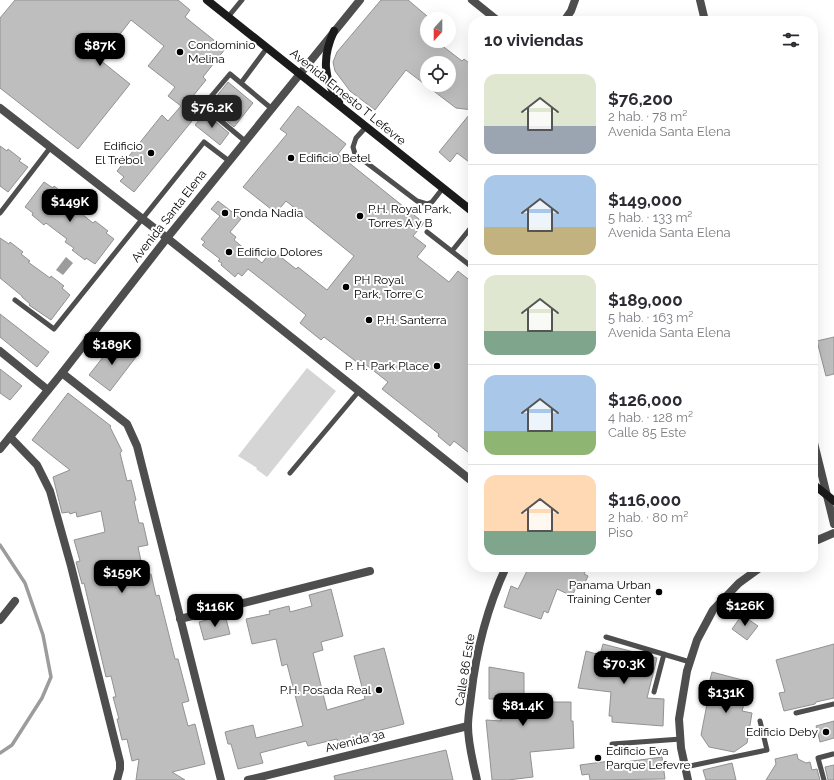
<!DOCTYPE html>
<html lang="es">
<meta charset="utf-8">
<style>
:root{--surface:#fff;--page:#f2f2f3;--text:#2b2b33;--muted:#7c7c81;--line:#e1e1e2;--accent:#000}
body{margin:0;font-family:Raleway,sans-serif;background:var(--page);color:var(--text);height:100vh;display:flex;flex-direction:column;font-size:15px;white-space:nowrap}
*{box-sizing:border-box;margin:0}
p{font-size:13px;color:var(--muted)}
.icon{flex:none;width:22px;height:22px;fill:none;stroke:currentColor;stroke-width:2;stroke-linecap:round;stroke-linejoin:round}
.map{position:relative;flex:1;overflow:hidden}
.panel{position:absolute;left:468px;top:16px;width:350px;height:556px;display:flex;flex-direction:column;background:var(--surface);border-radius:16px;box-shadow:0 4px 16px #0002}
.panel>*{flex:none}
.needle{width:26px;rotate:201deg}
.fabs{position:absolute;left:420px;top:12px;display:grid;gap:8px}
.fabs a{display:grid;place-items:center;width:36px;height:36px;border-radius:50%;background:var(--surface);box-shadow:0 4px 16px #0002;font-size:20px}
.price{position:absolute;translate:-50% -34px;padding:0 9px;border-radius:8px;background:var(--accent);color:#fff;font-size:13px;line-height:26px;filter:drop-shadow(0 1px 2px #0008)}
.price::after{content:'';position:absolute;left:50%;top:24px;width:12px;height:9px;margin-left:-6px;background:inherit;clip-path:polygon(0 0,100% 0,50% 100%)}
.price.active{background:#222;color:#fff}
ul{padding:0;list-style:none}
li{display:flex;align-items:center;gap:12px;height:100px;padding:0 16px}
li+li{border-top:1px solid var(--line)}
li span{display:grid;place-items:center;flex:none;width:112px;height:80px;border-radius:12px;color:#555}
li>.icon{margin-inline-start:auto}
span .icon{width:48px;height:48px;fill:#fffc;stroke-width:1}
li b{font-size:17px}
h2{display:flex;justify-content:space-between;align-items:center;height:48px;padding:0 16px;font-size:17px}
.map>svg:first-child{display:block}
.green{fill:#d5d5d5}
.water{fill:#9c9c9c}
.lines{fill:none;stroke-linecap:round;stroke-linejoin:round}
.stream{stroke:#9c9c9c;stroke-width:3.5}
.building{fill:#bebebe;stroke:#929292;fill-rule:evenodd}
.service{stroke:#4e4e4e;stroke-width:5}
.minor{stroke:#4e4e4e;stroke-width:8}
.tertiary{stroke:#4e4e4e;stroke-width:8}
.secondary{stroke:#1b1b1b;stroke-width:8}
.poi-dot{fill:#000;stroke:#fff;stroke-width:1.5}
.labels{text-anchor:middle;stroke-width:4;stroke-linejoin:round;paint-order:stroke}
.poi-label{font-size:12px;fill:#000;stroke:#fff;text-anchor:start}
.street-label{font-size:12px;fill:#000;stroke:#fff}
</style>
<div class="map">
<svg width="834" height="780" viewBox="0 0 834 780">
<rect width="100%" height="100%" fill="#fff"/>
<!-- green -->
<path class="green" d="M307 368 336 391 267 477 256 469 257 468 238 456Z"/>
<!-- water -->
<path class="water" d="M66 257 73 263 63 275 56 270Z"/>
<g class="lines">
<!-- stream -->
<path class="stream" d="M0 545 25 583 43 635 51 677 42 698 12 745 0 753"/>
</g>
<!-- building -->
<path class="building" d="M15 0H178L190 10 185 17 225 49 203 77 206 80 184 107 196 116 134 192 120 181 124 177 117 171 162 115 168 121 181 106 168 96 175 87 148 66 164 46 131 20 100 60 130 84 78 149 0 88V18Z
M381 0H408L427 16V41H436L462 61 464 59 473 66V165L457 153 450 162 439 152 473 110 456 108 406 70 375 110 350 91 335 71 333 62 337 52ZM427 63H449V85H427Z
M228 82 253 103 234 127 210 107 213 103 212 102Z
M298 106 346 144 338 154 424 223 413 236 426 246 417 257 449 282 458 271 473 283V456L454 441 450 446 438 436 439 434 382 389 388 382 360 360 358 363 324 337 321 340 300 323 306 315 271 287 248 269 242 276 238 273 235 277 221 265 222 263 218 261 220 259 202 245 205 242 201 239 220 216 211 209 218 201 241 219 230 232 236 237 234 240 262 263 272 250 296 269 298 267 327 290 354 256 286 201 276 213 243 187 287 134 280 129Z
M205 113 229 133 220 145 195 125Z
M0 146 7 151 8 149 21 159 19 161 28 167 8 192 0 186Z
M44 182 53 188 54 186 67 196 65 198 74 204 72 206 93 223 95 221 108 231 106 233 114 239 95 264 86 258 85 260 72 250 74 248 65 242 67 239 46 223 44 225 32 215 33 213 25 207Z
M0 238 9 244 10 242 23 252 21 254 30 261 28 262 50 278 51 276 64 286 62 288 70 295 51 320 29 305 30 304 22 297V296L0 278Z
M0 314 49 352 37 367 0 337Z
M834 337V374L826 376 817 341Z
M115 342 136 357 110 391 89 375Z
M0 369 22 386 10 400 0 393Z
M68 393 111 426 110 427 122 451 120 453 127 481 131 480 136 500 134 501 139 523H143L148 545 138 547 144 575 151 574 156 596 159 595 175 659H178L189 701 182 703 188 726 195 724 205 764 172 772 185 780H136L139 759 132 761 127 739 122 740 117 719H119L113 697H116L111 676 106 677 84 583 82 584 76 562 80 561 74 540 105 532 101 511 77 517 76 512 70 514 69 512 62 513 53 477 70 470 32 440Z
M529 567H588L584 574 588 576 583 587 578 584 572 596 557 589 548 613 544 611 541 619 504 607 511 586 518 589Z
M331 589 343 636 321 642 323 650 313 653 327 710 365 699 354 656 384 648 404 724 369 733 370 736 338 744 337 739 308 746 306 741 260 753 263 763 238 769 231 744H228L225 732 253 725 256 738 303 726 287 664 282 666 276 639 252 644 246 619 270 614 269 611 289 606 290 612 312 606 309 595Z
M225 615 230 634 204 640 199 622Z
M742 615 758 626 747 640 732 629Z
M603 644 657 658 647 698 664 699 663 726 612 722V716H609L611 692 578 688 586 651 600 655Z
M834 644V698L816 702 815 704 784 711 779 693 785 692 776 660Z
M489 667 524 673V702H571V721H573L574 748 530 752 533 777 508 780H492L486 720 501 721V699H489Z
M712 672 750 682 742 711 752 713 747 743 734 752 709 747 701 735 708 699H705Z
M834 721V738L820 742 816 726Z
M446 750 453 780H335L334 776Z
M797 754 798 759 806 763 810 762 812 770 817 769 820 780H766L776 764 775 759Z
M662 757 665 779 590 780 589 774 582 775 580 765 610 761V764Z
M732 763 736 780H706L703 770Z
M834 765V780H828L825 767Z"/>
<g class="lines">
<!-- service -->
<path class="service" d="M228 17 242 0
M241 83 267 48
M366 127 356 138 353 147 355 154 417 201 427 204 432 202 443 188
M245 141 203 106 230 74 271 108
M0 213 50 148
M427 232 472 267
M452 251 473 225
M15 300 54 329 204 142 229 161
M290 473 359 391
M606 637 690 662
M654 692 664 654
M796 713 834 704
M612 744 681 739
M685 767 767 750 760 721
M824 780 818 758 833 754"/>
<!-- minor -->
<path class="minor" d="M472 0 497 20
M700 0 705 21
M564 21 571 11 575 0
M0 108 167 238 473 482
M0 351 48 390
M62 373 127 424 137 446 221 780
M10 437 37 465 50 491 71 566 120 762V769L117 780
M813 439 834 524
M813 542 834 533
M180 619 370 571
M0 620 15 601
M248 780 468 726
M477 780C473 762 468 744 468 726 468 716 470 706 471 696 476 651 487 608 506 567
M688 780 681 748 679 719 687 671 697 640 713 610 739 583 761 567"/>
<!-- tertiary -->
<path class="tertiary" d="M0 449 62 373 167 238 360 0"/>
<!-- secondary -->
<path class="secondary" d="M207 0 473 212
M334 31C322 57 323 78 339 102
M813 484 834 501"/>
</g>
<!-- markers -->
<g class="poi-dot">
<circle cx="180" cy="52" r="4"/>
<circle cx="151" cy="153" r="4"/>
<circle cx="291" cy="158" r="4"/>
<circle cx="225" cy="213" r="4"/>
<circle cx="360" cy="216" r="4"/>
<circle cx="229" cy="252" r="4"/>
<circle cx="346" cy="287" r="4"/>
<circle cx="369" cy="320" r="4"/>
<circle cx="437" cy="366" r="4"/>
<circle cx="659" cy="592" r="4"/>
<circle cx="379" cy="690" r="4"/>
<circle cx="826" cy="732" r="4"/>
<circle cx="598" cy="758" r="4"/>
</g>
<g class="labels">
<!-- poi labels -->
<g class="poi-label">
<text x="188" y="49">Condominio<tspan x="188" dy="14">Melina</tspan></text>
<text x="143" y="150" text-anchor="end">Edificio<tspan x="143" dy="14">El Trébol</tspan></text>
<text x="299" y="162">Edificio Betel</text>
<text x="368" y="213">P.H. Royal Park,<tspan x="368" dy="14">Torres A y B</tspan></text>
<text x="233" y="217">Fonda Nadia</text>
<text x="237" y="256">Edificio Dolores</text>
<text x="354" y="284">PH Royal<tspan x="354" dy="14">Park, Torre C</tspan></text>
<text x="377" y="324">P.H. Santerra</text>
<text x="429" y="370" text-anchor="end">P. H. Park Place</text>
<text x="651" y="589" text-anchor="end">Panama Urban<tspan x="651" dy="14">Training Center</tspan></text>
<text x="371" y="694" text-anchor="end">P.H. Posada Real</text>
<text x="818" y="736" text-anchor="end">Edificio Deby</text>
<text x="606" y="755">Edificio Eva<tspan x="606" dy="14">Parque Lefevre</tspan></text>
</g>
<!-- street labels -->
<g class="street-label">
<text transform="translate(348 97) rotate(39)" y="4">Avenida Ernesto T Lefevre</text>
<text transform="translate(169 216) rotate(-52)" y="4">Avenida Santa Elena</text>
<text transform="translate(465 670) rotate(-81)" y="4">Calle 86 Este</text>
<text transform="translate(355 741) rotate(-14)" y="4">Avenida 3a</text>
</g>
</g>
</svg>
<div class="fabs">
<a><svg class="needle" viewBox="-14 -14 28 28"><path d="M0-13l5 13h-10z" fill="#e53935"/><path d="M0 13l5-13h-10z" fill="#7c7c81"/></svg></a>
<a><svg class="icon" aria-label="locate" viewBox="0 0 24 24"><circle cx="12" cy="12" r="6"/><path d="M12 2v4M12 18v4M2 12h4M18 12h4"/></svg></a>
</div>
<b class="price" style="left:100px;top:67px">$87K</b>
<b class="price active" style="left:212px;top:129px">$76.2K</b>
<b class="price" style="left:70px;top:223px">$149K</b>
<b class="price" style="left:112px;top:366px">$189K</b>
<b class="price" style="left:122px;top:594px">$159K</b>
<b class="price" style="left:745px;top:627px">$126K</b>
<b class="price" style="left:215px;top:628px">$116K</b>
<b class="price" style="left:624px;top:685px">$70.3K</b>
<b class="price" style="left:726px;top:714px">$131K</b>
<b class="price" style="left:523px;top:727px">$81.4K</b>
<section class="panel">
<h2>10 viviendas<svg class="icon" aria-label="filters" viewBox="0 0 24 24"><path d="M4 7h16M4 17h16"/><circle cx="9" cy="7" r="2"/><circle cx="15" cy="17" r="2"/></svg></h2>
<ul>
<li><span style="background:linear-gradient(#dfe7d0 65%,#9aa5b1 0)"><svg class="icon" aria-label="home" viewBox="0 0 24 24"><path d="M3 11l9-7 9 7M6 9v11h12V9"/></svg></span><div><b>$76,200</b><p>2 hab. · 78 m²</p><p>Avenida Santa Elena</p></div></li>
<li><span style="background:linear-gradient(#a9c7e8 65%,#c2b280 0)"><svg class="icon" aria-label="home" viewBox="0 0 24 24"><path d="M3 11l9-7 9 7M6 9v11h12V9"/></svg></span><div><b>$149,000</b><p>5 hab. · 133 m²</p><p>Avenida Santa Elena</p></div></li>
<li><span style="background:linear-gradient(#dfe7d0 70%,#7fa58c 0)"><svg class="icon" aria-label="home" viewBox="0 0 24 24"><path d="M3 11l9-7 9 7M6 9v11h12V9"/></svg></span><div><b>$189,000</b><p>5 hab. · 163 m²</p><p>Avenida Santa Elena</p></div></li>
<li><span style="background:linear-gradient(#a9c7e8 70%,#8fb573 0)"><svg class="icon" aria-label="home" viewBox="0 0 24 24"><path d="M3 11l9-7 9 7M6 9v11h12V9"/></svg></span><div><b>$126,000</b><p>4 hab. · 128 m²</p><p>Calle 85 Este</p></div></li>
<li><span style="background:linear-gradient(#ffd9b3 70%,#7fa58c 0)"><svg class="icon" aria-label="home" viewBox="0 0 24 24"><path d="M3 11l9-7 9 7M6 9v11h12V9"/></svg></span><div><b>$116,000</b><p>2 hab. · 80 m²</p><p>Piso</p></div></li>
</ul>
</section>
</div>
